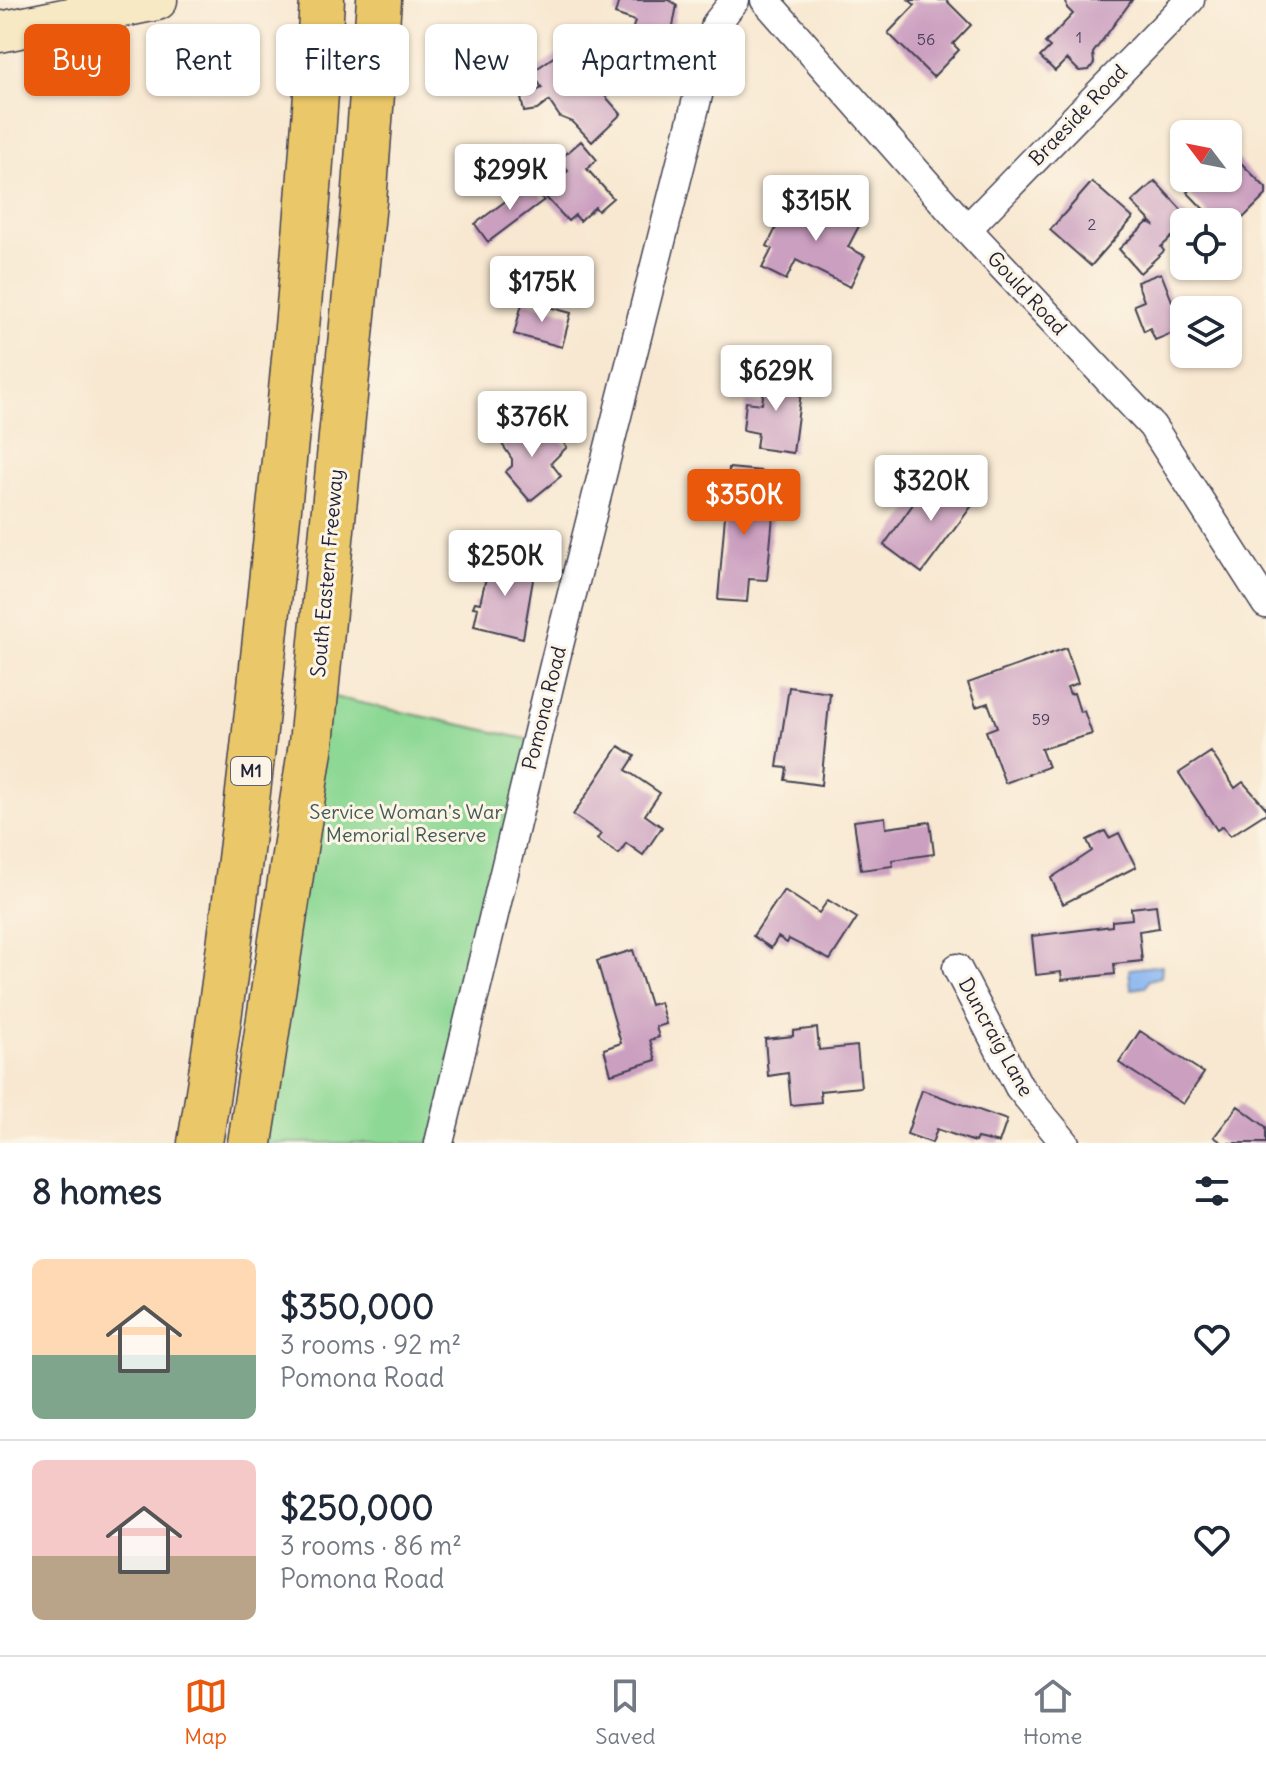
<!DOCTYPE html>
<meta charset="utf-8">
<style>
:root{--surface:#fff;--page:#f6f6f7;--text:#1f2937;--muted:#747a83;--line:#e0e1e3;--accent:#ea580c}
body{margin:0;font-family:Delius,sans-serif;background:var(--page);color:var(--text);height:100vh;display:flex;flex-direction:column;font-size:30px;white-space:nowrap}
*{box-sizing:border-box;margin:0}
p{font-size:26px;color:var(--muted)}
.icon{flex:none;width:44px;height:44px;fill:none;stroke:currentColor;stroke-width:2;stroke-linecap:round;stroke-linejoin:round}
.map{position:relative;height:1143px;overflow:hidden}
.panel{display:flex;flex-direction:column;background:var(--surface);flex:1}
.panel>*{flex:none}
.guide{position:absolute;left:24px;top:24px;width:800px;height:72px;display:flex;gap:16px}
.needle{width:52px;rotate:302deg}
.controls{position:absolute;left:1170px;top:120px;display:grid;gap:16px}
.controls a{display:grid;place-items:center;width:72px;height:72px;border-radius:12px;background:var(--surface);box-shadow:0 2px 6px #0004;font-size:40px}
.price{position:absolute;translate:-50% -68px;padding:0 18px;border-radius:8px;background:#fff;color:#222;font-size:26px;line-height:52px;filter:drop-shadow(0 2px 4px #0008)}
.price::after{content:'';position:absolute;left:50%;top:48px;width:24px;height:18px;margin-left:-12px;background:inherit;clip-path:polygon(0 0,100% 0,50% 100%)}
.price.selected{background:var(--accent);color:#fff}
ul{padding:0;list-style:none}
li{display:flex;align-items:center;gap:24px;height:200px;padding:0 32px}
li+li{border-top:2px solid var(--line)}
li span{display:grid;place-items:center;flex:none;width:224px;height:160px;border-radius:12px;color:#555}
li>.icon{margin-inline-start:auto}
span .icon{width:96px;height:96px;fill:#fffc;stroke-width:1}
li b{font-size:34px}
h2{display:flex;justify-content:space-between;align-items:center;height:96px;padding:0 32px;font-size:34px}
.chip{padding:0 28px;border-radius:12px;background:var(--surface);box-shadow:0 2px 6px #0004;font-size:28px;line-height:72px}
.chip.selected{background:var(--accent);color:#fff}
.dock{display:flex;justify-content:space-around;align-items:center;height:112px;border-top:2px solid var(--line);background:var(--surface);font-size:22px;color:var(--muted)}
.dock a{display:grid;justify-items:center;gap:4px}
.dock .selected{color:var(--accent)}
.map>svg:first-child{display:block}
.green{fill:#8dd894;stroke:#587d68;stroke-width:2}
.water{fill:#86b5f1;stroke:#546c96;stroke-width:2}
.building{fill:#cb9fc0}
.lines{fill:none;stroke-linecap:round;stroke-linejoin:round}
.minor-casing{stroke:#424052;stroke-width:31}
.secondary-casing{stroke:#424052;stroke-width:43}
.motorway-casing{stroke:#424052;stroke-width:47}
.minor{stroke:#fff;stroke-width:28}
.secondary{stroke:#f7e9c3;stroke-width:40}
.motorway{stroke:#eac769;stroke-width:44}
.labels{text-anchor:middle;stroke-width:6;stroke-linejoin:round;paint-order:stroke}
.number-label{font-size:16px;fill:#4c415c}
.shield{fill:#fcf5e5;stroke:#63616e;stroke-width:2}
.shield-label{font-size:18px;font-weight:bold;fill:#22223b}
.street-label{font-size:20px;fill:#22223b;stroke:#fcf5e5}
.park-label{font-size:20px;fill:#425956;stroke:#fcf5e5}
</style>
<div class="map">
<svg width="1266" height="1143" viewBox="0 0 1266 1143">
<rect width="100%" height="100%" fill="#fcf5e5"/>
<filter id="ink" filterUnits="userSpaceOnUse"><feTurbulence type="fractalNoise" baseFrequency=".0125" numOctaves="2"/><feDisplacementMap in="SourceGraphic" scale="16" xChannelSelector="R" yChannelSelector="G"/><feConvolveMatrix kernelMatrix="1 2 1 2 8 2 1 2 1" color-interpolation-filters="sRGB"/></filter>
<filter id="wash" filterUnits="userSpaceOnUse"><feTurbulence type="fractalNoise" baseFrequency=".006" numOctaves="4" result="noise"/><feDisplacementMap in="SourceGraphic" scale="32" xChannelSelector="R" yChannelSelector="G"/><feGaussianBlur stdDeviation="1.8" result="paint"/><feColorMatrix in="noise" values="0 0 0 0 0 0 0 0 0 0 0 0 0 0 0 0 0 1.4 0 .05"/><feComposite in="paint" operator="in"/></filter>
<g filter="url(#wash)">
<rect width="100%" height="100%" fill="#f8e8d1"/>
<!-- green -->
<path class="green" d="M315 693 536 741 435 1143H250Z"/>
<!-- water -->
<path class="water" d="M1162 965 1161 977 1149 980 1145 987 1131 989 1129 969Z"/>
<g id="blocks">
<!-- building -->
<path class="building" d="M619 0H669L677 5 670 42 632 31 635 21 615 14Z
M909 0H946L971 25 953 44 959 50 933 77 888 33 915 5Z
M1066 0H1132L1093 53 1094 63 1089 70 1079 71 1067 59 1055 71 1040 57 1050 47 1045 43 1073 14 1067 8Z
M568 47 572 54 579 50 597 76 591 80 621 114 592 142 573 122 560 117 549 101 537 110 524 112 521 98 542 88 532 72Z
M581 141 597 160 587 169 613 198 598 211 595 207 580 221 575 215 568 221 541 192 568 171 559 160Z
M1228 150 1266 188V195L1228 233V222H1216L1187 192 1202 178H1228Z
M1155 181 1191 220 1184 222V226L1161 247 1164 251 1140 273 1119 249 1148 222 1155 226 1132 202Z
M531 182 544 200 488 242 475 224Z
M1092 182 1133 218 1091 266 1050 230Z
M808 196 861 222 848 247 865 256 850 287 796 260 786 280 762 268 772 249 767 246 783 214 796 221Z
M1161 273 1183 329 1155 340 1150 328 1144 331 1134 305 1144 301 1137 282Z
M523 300 571 313 562 347 514 334Z
M766 372 803 377 793 453 756 448 758 433 743 430 746 402 762 404Z
M518 421 535 442 552 429 567 447 551 463 561 476 530 501 505 472 512 466V459L498 438Z
M729 468 761 471 757 514 773 516 767 580 749 579 747 602 718 600Z
M960 477 982 492 922 573 884 545 928 483 946 496Z
M491 557 535 568 523 638 474 626 478 608 473 607 475 602 480 603Z
M1066 648 1078 683 1067 687 1070 694 1074 693 1080 712 1084 711 1092 734 1041 749 1048 767 1005 783 986 731 997 727 988 703 976 707 968 683Z
M789 687 830 693 821 785 785 780 787 768 777 767Z
M619 746 635 756 626 770 660 793 645 815 662 827 643 855 626 843 619 854 597 839 601 834 573 815Z
M1211 752 1235 788 1243 782 1266 808V813L1230 836 1223 826 1217 830 1179 773Z
M885 817 886 828 930 822 934 854 892 860 893 866 861 870 854 821Z
M1105 831 1109 838 1119 833 1136 867 1063 904 1051 878 1092 851 1087 840Z
M784 890 819 913 828 900 857 918 830 960 789 939 787 943 778 937 771 948 753 936Z
M1156 905 1159 928 1139 931 1142 961 1114 964 1115 974 1062 980 1061 972 1036 975 1032 936 1112 926V921L1132 919 1131 908Z
M633 950 650 1005 660 1002 666 1024 656 1027 659 1037 650 1040 656 1060 611 1074 604 1049 621 1043 597 961Z
M817 1028 819 1050 857 1046 861 1087 820 1091 821 1102 791 1105 788 1073 768 1076 765 1039 793 1036V1031Z
M1140 1031 1204 1073 1183 1104 1119 1063Z
M922 1090 1007 1120 999 1143 977 1138 975 1142 937 1129 932 1143 907 1134Z
M1238 1106 1266 1127V1143H1223L1214 1137Z"/>
</g>
</g>
<g filter="url(#ink)">
<use href="#blocks" fill-opacity="0" stroke="#424052" stroke-width="2"/>
<g class="lines">
<!-- minor casing -->
<g class="minor-casing">
<path id="minor" d="M765 0 967 229 1152 426 1266 604
M967 229 1190 0
M957 968 1019 1087 1065 1143
M439 1143 556 657 716 24 735 0"/>
</g>
<!-- secondary casing -->
<g class="secondary-casing">
<path id="secondary" d="M0 32 157 0"/>
</g>
<!-- motorway casing -->
<g class="motorway-casing">
<path id="motorway" d="M200 1143C231 954 252 763 272 573 293 382 311 191 322 0
M250 1143 311 744 364 202 379 0"/>
</g>
<!-- minor -->
<use href="#minor" class="minor"/>
<!-- secondary -->
<use href="#secondary" class="secondary"/>
<!-- motorway -->
<use href="#motorway" class="motorway"/>
</g>
</g>
<g class="labels">
<!-- number labels -->
<g class="number-label">
<text x="1079" y="43">1</text>
<text x="926" y="45">56</text>
<text x="1092" y="230">2</text>
<text x="1041" y="725">59</text>
</g>
<!-- shield labels -->
<rect class="shield" x="231" y="757" width="40" height="28" rx="6"/>
<g class="shield-label">
<text x="251" y="777">M1</text>
</g>
<!-- street labels -->
<g class="street-label">
<text transform="translate(1078 115) rotate(-46)" y="7">Braeside Road</text>
<text transform="translate(1027 293) rotate(47)" y="7">Gould Road</text>
<text transform="translate(327 573) rotate(-85)" y="7">South Eastern Freeway</text>
<text transform="translate(544 708) rotate(-76)" y="7">Pomona Road</text>
<text transform="translate(996 1037) rotate(61)" y="7">Duncraig Lane</text>
</g>
<!-- park labels -->
<g class="park-label">
<text x="406" y="819">Service Woman's War<tspan x="406" dy="23">Memorial Reserve</tspan></text>
</g>
</g>
</svg>
<div class="controls">
<a><svg class="needle" viewBox="-14 -14 28 28"><path d="M0-13l5 13h-10z" fill="#e53935"/><path d="M0 13l5-13h-10z" fill="#747a83"/></svg></a>
<a><svg class="icon" aria-label="locate" viewBox="0 0 24 24"><circle cx="12" cy="12" r="6"/><path d="M12 2v4M12 18v4M2 12h4M18 12h4"/></svg></a>
<a><svg class="icon" aria-label="layers" viewBox="0 0 24 24"><path d="M12 4l9 5-9 5-9-5zM3 14l9 5 9-5"/></svg></a>
</div>
<b class="price" style="left:510px;top:212px">$299K</b>
<b class="price" style="left:816px;top:243px">$315K</b>
<b class="price" style="left:542px;top:324px">$175K</b>
<b class="price" style="left:776px;top:413px">$629K</b>
<b class="price" style="left:532px;top:459px">$376K</b>
<b class="price" style="left:931px;top:523px">$320K</b>
<b class="price selected" style="left:744px;top:537px">$350K</b>
<b class="price" style="left:505px;top:598px">$250K</b>
<div class="guide">
<a class="chip selected">Buy</a>
<a class="chip">Rent</a>
<a class="chip">Filters</a>
<a class="chip">New</a>
<a class="chip">Apartment</a>
</div>
</div>
<section class="panel">
<h2>8 homes<svg class="icon" aria-label="filters" viewBox="0 0 24 24"><path d="M4 7h16M4 17h16"/><circle cx="9" cy="7" r="2"/><circle cx="15" cy="17" r="2"/></svg></h2>
<ul>
<li><span style="background:linear-gradient(#ffd9b3 60%,#7fa58c 0)"><svg class="icon" aria-label="home" viewBox="0 0 24 24"><path d="M3 11l9-7 9 7M6 9v11h12V9"/></svg></span><div><b>$350,000</b><p>3 rooms · 92 m²</p><p>Pomona Road</p></div><svg class="icon" aria-label="heart" viewBox="0 0 24 24"><path d="M12 20l-8-8c-3-5 5-10 8-4 3-6 11-1 8 4z"/></svg></li>
<li><span style="background:linear-gradient(#f6c9c9 60%,#b9a48a 0)"><svg class="icon" aria-label="home" viewBox="0 0 24 24"><path d="M3 11l9-7 9 7M6 9v11h12V9"/></svg></span><div><b>$250,000</b><p>3 rooms · 86 m²</p><p>Pomona Road</p></div><svg class="icon" aria-label="heart" viewBox="0 0 24 24"><path d="M12 20l-8-8c-3-5 5-10 8-4 3-6 11-1 8 4z"/></svg></li>
</ul>
</section>
<nav class="dock">
<a class="selected"><svg class="icon" aria-label="map" viewBox="0 0 24 24"><path d="M3 6l6-2 6 2 6-2v14l-6 2-6-2-6 2zM9 4v14M15 6v14"/></svg>Map</a>
<a><svg class="icon" aria-label="saved" viewBox="0 0 24 24"><path d="M7 4h10v16l-5-4-5 4z"/></svg>Saved</a>
<a><svg class="icon" aria-label="home" viewBox="0 0 24 24"><path d="M3 11l9-7 9 7M6 9v11h12V9"/></svg>Home</a>
</nav>
